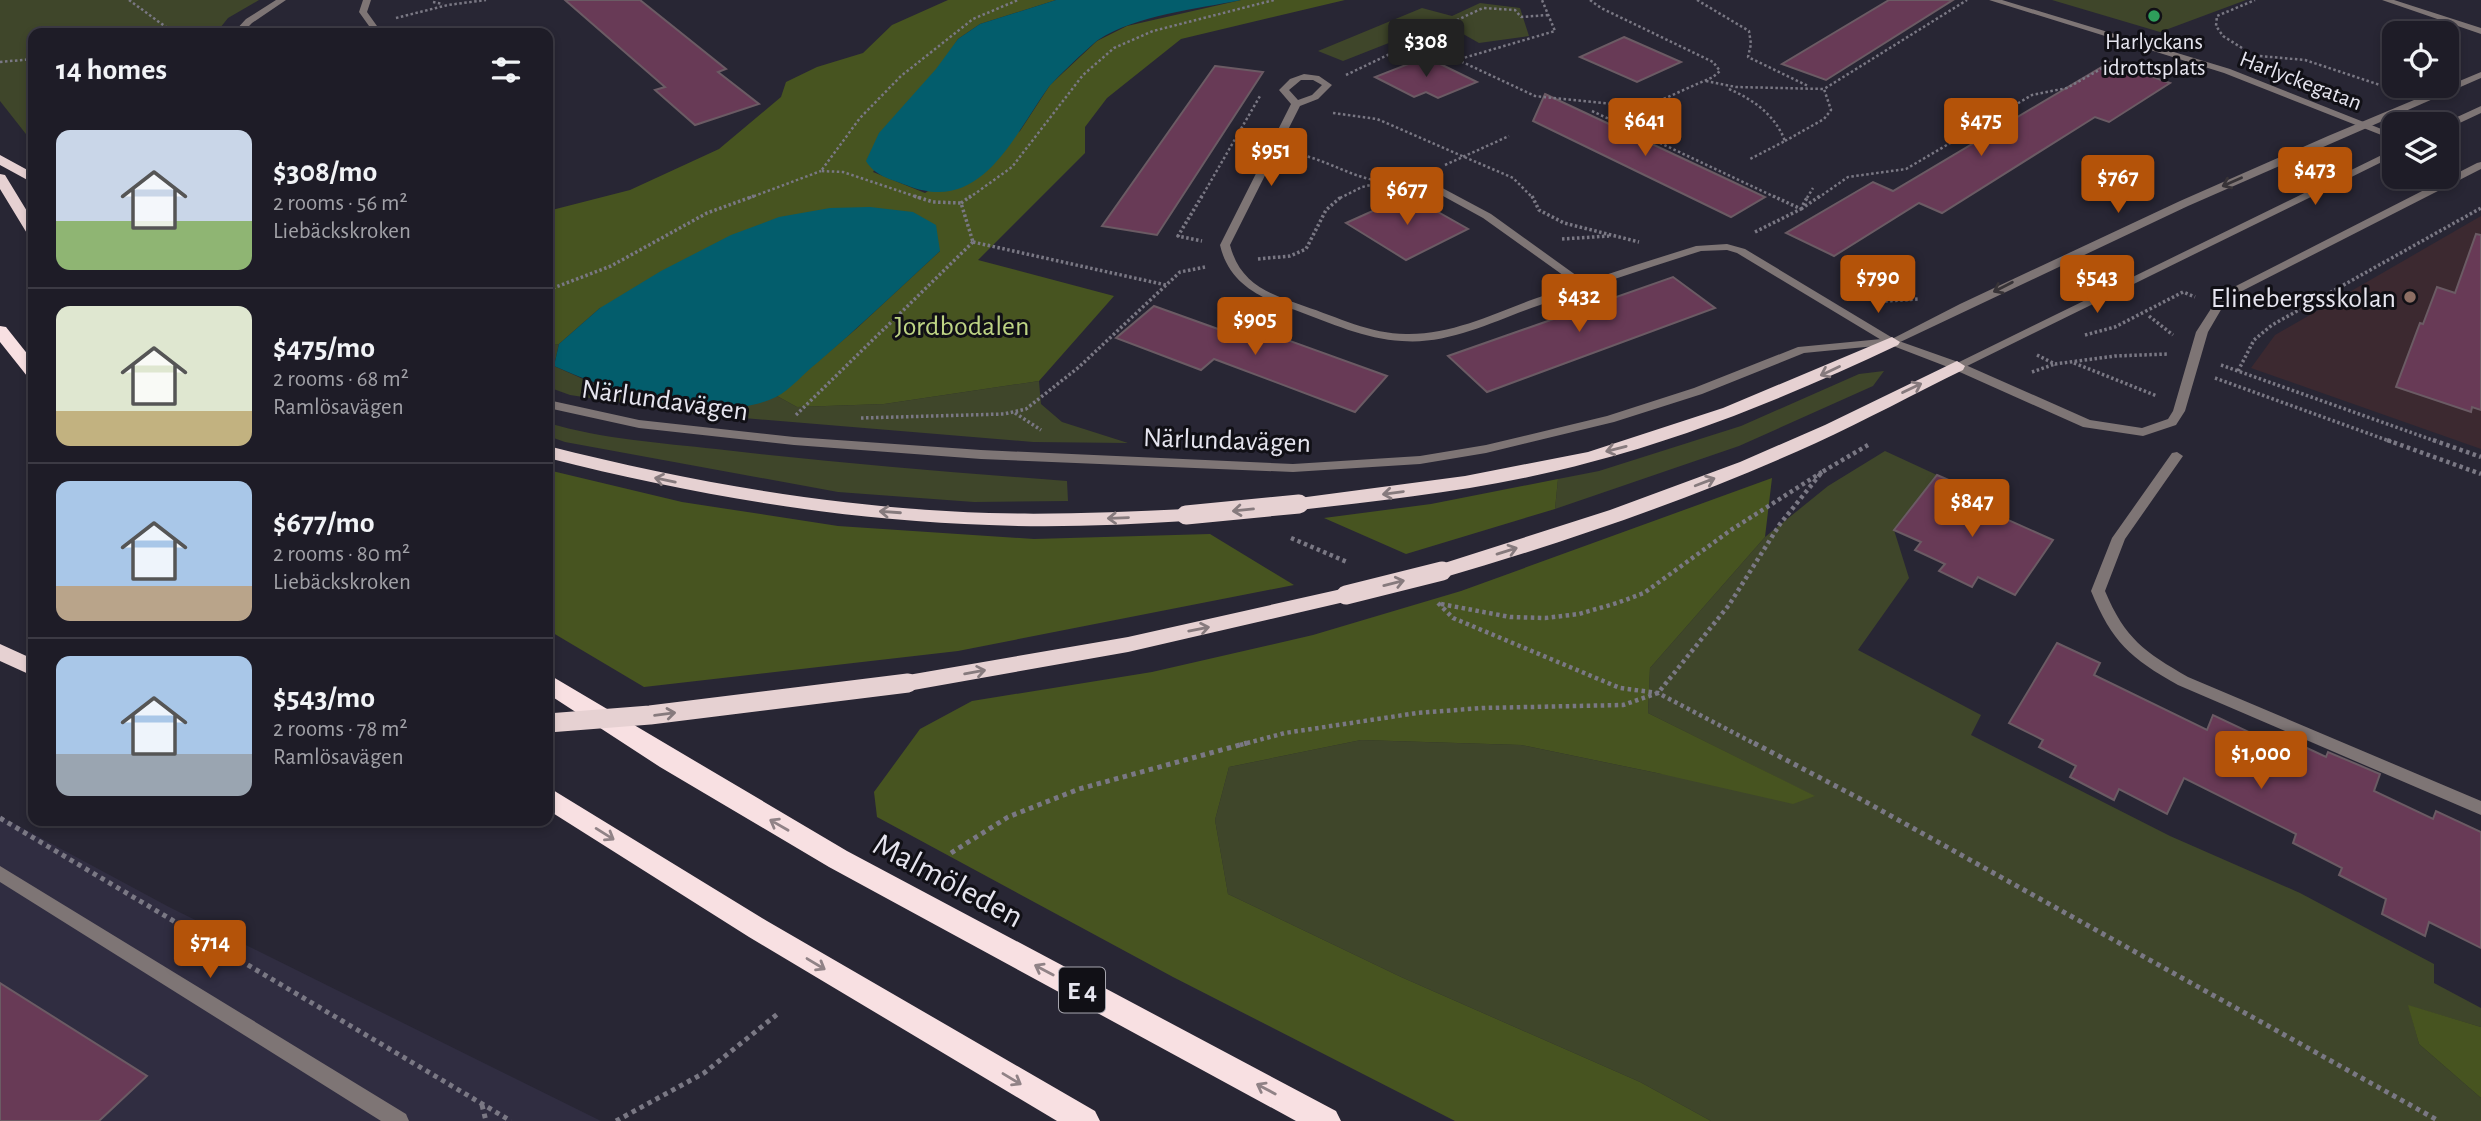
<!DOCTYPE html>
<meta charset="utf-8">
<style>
:root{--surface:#1e1c27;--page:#2b2933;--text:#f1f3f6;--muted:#a1a1a7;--line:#3c3a44;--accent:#b45309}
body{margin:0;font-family:"Alegreya Sans",sans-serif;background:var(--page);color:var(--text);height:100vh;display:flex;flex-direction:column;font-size:26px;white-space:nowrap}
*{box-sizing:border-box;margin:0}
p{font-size:23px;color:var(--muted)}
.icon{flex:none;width:38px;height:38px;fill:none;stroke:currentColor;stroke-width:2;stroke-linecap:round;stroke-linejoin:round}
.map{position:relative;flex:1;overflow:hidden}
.sheet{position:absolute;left:28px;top:28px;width:525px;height:798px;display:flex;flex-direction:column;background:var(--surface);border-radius:14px;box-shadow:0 4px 10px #0003,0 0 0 2px var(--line)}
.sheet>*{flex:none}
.buttons{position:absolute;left:2382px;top:21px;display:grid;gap:14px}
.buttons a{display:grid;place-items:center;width:77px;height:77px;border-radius:14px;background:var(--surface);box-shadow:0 4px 10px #0003,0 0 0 2px var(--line);font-size:35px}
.price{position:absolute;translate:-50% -60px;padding:0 16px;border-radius:7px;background:var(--accent);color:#fff;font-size:23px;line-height:46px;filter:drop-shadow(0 2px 4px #0008)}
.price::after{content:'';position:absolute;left:50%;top:42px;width:21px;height:16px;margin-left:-10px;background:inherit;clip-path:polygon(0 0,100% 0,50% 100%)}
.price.selected{background:#222;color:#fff}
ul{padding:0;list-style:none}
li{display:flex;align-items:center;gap:21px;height:175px;padding:0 28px}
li+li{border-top:2px solid var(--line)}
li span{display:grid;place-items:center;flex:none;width:196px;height:140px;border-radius:14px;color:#555}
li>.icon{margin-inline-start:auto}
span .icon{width:84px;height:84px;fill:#fffc;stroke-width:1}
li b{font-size:30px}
h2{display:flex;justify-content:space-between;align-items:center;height:84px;padding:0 28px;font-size:30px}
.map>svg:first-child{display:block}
.built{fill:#302d41}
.education{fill:#3c2930}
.green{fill:#3f462a}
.forest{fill:#475420}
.water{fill:#035d6c}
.building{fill:#683a56;stroke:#6b5b64;stroke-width:2}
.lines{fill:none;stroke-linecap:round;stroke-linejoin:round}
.path-far3{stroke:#7a7884;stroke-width:2.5;stroke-dasharray:2.5 2.5;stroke-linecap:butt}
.path-far2{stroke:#7a7884;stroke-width:3.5;stroke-dasharray:2.5 2.5;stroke-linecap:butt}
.path-far1{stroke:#7a7884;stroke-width:4.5;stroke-dasharray:3.5 3.5;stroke-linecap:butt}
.path{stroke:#7a7884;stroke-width:5;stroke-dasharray:4.5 4.5;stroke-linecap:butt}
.service{fill:#7e7575;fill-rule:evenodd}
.pedestrian{fill:#7e7575;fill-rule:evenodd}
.minor{fill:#7e7575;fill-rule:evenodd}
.tertiary{fill:#7e7575;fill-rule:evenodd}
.trunk{fill:#e6d1d2;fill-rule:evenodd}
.motorway{fill:#f8e0e2;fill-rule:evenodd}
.trunk-bridge{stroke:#e6d1d2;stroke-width:19}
.oneway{stroke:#373337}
.oneway2{stroke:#867a7d}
.oneway3{stroke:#908286}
.leisure-dot{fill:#2e9e5b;stroke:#111016;stroke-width:2.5}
.education-dot{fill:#8d6e63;stroke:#111016;stroke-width:2.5}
.labels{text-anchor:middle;stroke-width:6;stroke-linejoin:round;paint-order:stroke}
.far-poi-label{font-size:23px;fill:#e6e5ef;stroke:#111016}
.far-street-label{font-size:23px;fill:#e6e5ef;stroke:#111016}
.shield{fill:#111016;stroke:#a6a5ae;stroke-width:2}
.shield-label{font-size:26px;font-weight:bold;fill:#e6e5ef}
.poi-label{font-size:28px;fill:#e6e5ef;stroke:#111016;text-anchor:end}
.park-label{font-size:28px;fill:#bed484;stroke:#111016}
.street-label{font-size:28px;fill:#e6e5ef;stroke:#111016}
.near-street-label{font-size:33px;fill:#e6e5ef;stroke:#111016}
</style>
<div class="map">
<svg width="2481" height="1121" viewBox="0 0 2481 1121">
<rect width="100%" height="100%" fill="#282634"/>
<!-- built -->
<path class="built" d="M0 816 169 907 601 1121H0Z"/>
<!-- education -->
<path class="education" d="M2481 216V449L2251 368 2275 335Z"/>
<!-- green -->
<path class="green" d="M0 0H259L228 18 216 33H33V143L0 101Z
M2052 0H2246L2160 32Z
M1480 3 1520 8 1529 36 1479 43 1442 22 1343 61 1318 51 1422 8 1452 16Z
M559 344 554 366 601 387 743 407 777 396 797 407 884 404 1039 381 1041 404 1062 422 1128 443 1033 442 696 414 570 395 548 387V346Z
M1884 371 1873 386 1739 446 1555 509 1558 479 1599 471 1741 426 1859 374Z
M548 423C602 439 661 443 716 449 833 463 950 472 1067 481L1068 501 974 502 838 492 565 442 548 436Z
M1885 451 1937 475 1894 530 1909 578 1858 650 1981 715 1971 735 2170 836 2300 893 2434 964V983L2481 1008V1027L2409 1006 2419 1044 2481 1098V1121H1711L1640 1082 1401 977 1228 894 1215 820 1229 767 1361 740 1521 745 1657 773 1814 796 1648 713 1650 668 1765 537 1828 486Z"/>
<!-- forest -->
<path class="forest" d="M948 0H1056L980 24 958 39 873 172 925 193 1020 131 1050 85 1097 41 1127 26 1241 0H1345L1181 39 1107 98 1085 127V153L978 260 1114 296 1039 381 884 404 797 407 777 396 856 329 940 251 600 308 559 344 548 346V211L630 190 719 149 781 97 786 82 817 67 863 53 892 25Z
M548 470 682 502 838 526 1034 539 1210 534 1294 585 958 651 644 687 548 630Z
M1772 478 1765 537 1650 668 1648 713 1815 796 1793 804 1657 773 1521 745 1361 740 1229 767 1215 820 1228 894 1401 977 1640 1082 1711 1121H1455L1173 977 877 817 874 792 920 729 972 701 1152 672 1313 635 1461 591Z
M1558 479 1555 509 1406 554 1324 518 1431 504Z
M2408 1005 2481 1027V1098L2419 1044Z"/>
<!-- water -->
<path class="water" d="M1056 0H1241C1197 9 1136 15 1098 40 1091 45 1053 81 1048 88 1012 138 981 216 906 185 890 179 875 176 866 161L879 133 936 69 958 39 980 24Z
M870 207 913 212 936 225 940 251C899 289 859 327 817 363 804 373 790 390 776 397 713 427 613 392 554 366L559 344 600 308 661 271 731 235 779 217 830 208Z"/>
<!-- building -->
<path class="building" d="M565 0H640L726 69 718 72 759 104 695 125 655 90 665 87Z
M1889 0H1953L1826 80 1782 64Z
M1624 37 1681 62 1637 82 1580 57Z
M1426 57 1477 82 1438 98 1426 92 1414 97 1375 77Z
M2110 62 2170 83 2109 122 2095 117 1942 213 1919 203 1834 256 1786 233 1873 182 1893 191Z
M1215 66 1263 72 1157 235 1102 226Z
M1545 94 1731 181 1765 197 1731 217 1533 121Z
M1408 195 1468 229 1406 260 1346 223Z
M2476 234 2481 235V410L2472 407 2471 412 2396 387 2420 323 2423 324 2437 287 2455 293Z
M1673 277 1715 308 1487 392 1448 356Z
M1154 306 1232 334 1243 324 1387 376 1355 412 1214 359 1201 370 1116 338Z
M1937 475 1967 488 1959 498 2053 540 2015 595 1978 577 1972 587 1939 571 1945 564 1915 550 1921 542 1894 530Z
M2057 643 2100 663 2094 675 2207 730 2213 715 2291 752 2294 742 2326 757 2328 752 2380 774 2374 791 2433 819 2436 811 2481 832V948L2429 922 2425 936 2382 914 2386 899 2339 875 2342 868 2293 843 2296 834 2184 778 2167 814 2119 789 2114 800 2070 777 2076 766 2039 747 2043 740 2009 723Z
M0 983 147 1076 99 1121H0Z"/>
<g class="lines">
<!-- path-far3 -->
<path class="path-far3" d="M129 0 170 30 213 32
M1590 0 1601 8 1713 62 1720 71 1713 77 1652 104 1633 106
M1697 0 1749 31 1751 44 1748 57 1808 86
M433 2 443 4
M396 18 448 5 486 0
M1427 45 1449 32 1455 21 1483 8 1515 10 1521 17 1548 15
M2242 48 2223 36 2216 26 2217 16 2255 0
M2260 56 2305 60 2380 85
M1460 59 1555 31 1542 0
M0 62 33 59
M1346 75 1394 52 1426 45 1535 96 1632 106 1654 115
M1706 81 1736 87 1824 89
M1729 89C1754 100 1775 115 1785 141L1750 159
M1592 111 1777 198
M1333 113 1377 119 1513 178 1533 198
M1785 141 1824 119 1831 110 1824 89 1967 0
M1298 154C1326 160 1350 176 1378 181
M1445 165 1509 136
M749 198 821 171
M920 198 843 172 821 171 860 118 901 76 973 19 1018 0
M969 198 1012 167 1083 75 1114 48 1153 31 1274 0
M1201 198 1260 96
M1340 198 1362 187 1394 180
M1807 198 1813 188
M1818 198 1848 177 1906 169 2032 95 2067 88 2115 61"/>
<!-- path-far2 -->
<path class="path-far2" d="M914 196 933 202 961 203 973 242
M1202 196 1178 236 1202 241
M1532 196 1539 210 1564 223 1639 242
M961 203 971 196
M1803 205 1808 196
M1801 209 1820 196
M1755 232 1801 209 1773 196
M1562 239 1609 236
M973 242 1166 285
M1258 259 1290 256 1306 249 1326 210 1342 196
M548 290 611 266 707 213 754 196
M1876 305 1885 301 1919 299
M2149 316 2173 335
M2085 335 2115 327 2183 292 2195 297
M2037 355 2055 364 2115 356 2168 354
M2074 363 2157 396
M2221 365 2438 442
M2238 371 2254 340 2272 325 2481 208
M2032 372 2055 364
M2215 378 2392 442
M1015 413 1041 430
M796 415 973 242
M861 418 1004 414 1026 409 1079 367 1180 272 1205 267"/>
<!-- path-far1 -->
<path class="path-far1" d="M2387 440 2481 474
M2433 440 2481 457
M1291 538 1347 562
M1438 603 1453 618 1620 688 1658 693 1757 745
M1441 604 1510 617 1545 618 1579 614 1617 603 1644 593 1731 530 1822 472
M1240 745 1285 733 1417 713 1482 708 1623 705 1658 693 1729 605 1780 524 1822 472 1868 445"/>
<!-- path -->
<path class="path" d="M1754 743 1866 802 2439 1121
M0 818 511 1121
M951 853 1008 817 1079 789 1247 743
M482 1105 486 1121
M616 1121 704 1073 780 1012"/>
<!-- service -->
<path class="service" d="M276 0H286L252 23 242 33H233L246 19Z
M363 0H371L367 12 382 33H374L359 12Z
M1418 175 1491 214 1591 286 1589 288H1581L1483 218 1414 180V176Z
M1892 338 1896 340V344L1804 353 1702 394 1614 422 1486 453 1420 464 1293 472 981 459 794 445 639 428 548 408V400L639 420 794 437 981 450 1293 464 1420 456 1486 445 1607 416 1694 388 1798 347Z"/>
<!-- pedestrian -->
<path class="pedestrian" d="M2177 452 2183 456 2125 539 2105 591C2125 639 2145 652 2188 677L2481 801V815L2178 685C2130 658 2112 642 2091 591L2112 538 2172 453Z"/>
<!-- minor -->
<path class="minor" d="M1989 0H2002L2230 69 2394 134V140L2224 73Z
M2382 0H2394L2481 28V34Z
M1304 74 1319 76 1332 85 1318 99 1300 106 1230 245C1240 284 1269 294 1304 306 1337 317 1371 334 1406 334 1451 335 1493 314 1534 299 1588 280 1642 263 1696 246L1727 244 1745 249 1896 340 1961 363 2090 420 2142 428 2168 419 2173 411 2196 332 2214 304 2234 287 2477 163 2481 162V169L2242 291 2222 308 2208 332 2185 411 2176 425 2143 436 2083 427 1953 369 1888 344 1737 253 1727 250 1701 251C1647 268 1593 286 1540 305 1496 320 1450 345 1402 341 1365 339 1330 323 1295 310 1260 298 1229 284 1220 245L1291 104 1279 90 1290 79ZM1301 80H1313L1322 85 1312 95 1298 100 1289 90Z
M0 866 406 1114 409 1121H381L0 882Z"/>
<!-- tertiary -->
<path class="tertiary" d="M2481 72V78L2188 206 1896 344H1888L1886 342 1960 304 2180 201 2328 136Z
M2481 106V113L2449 128 2446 129V124H2442Z
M2394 149V156L1961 369 1957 370 1951 366Z"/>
<!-- trunk -->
<path class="trunk" d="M0 155 33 173V183L0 165Z
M0 174 5 175 33 221V236L28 235 0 189Z
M1892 337 1900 342 1898 345C1798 392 1698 434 1591 462 1496 488 1397 499 1299 510L1292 508 1290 504 1292 500 1299 498 1465 476 1588 452 1723 408Z
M1957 361 1965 366 1963 370C1914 394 1866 420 1816 443 1695 498 1569 541 1442 578L1435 576 1432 571 1435 566 1610 510 1740 462 1825 425Z
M548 446C693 483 840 508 989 513 1055 515 1120 512 1186 509L1193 511 1195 515 1193 519 1186 521C1120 525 1055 528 989 525 839 520 693 495 548 458Z
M1346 588 1353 590 1356 595 1353 600 1128 652 908 691 901 689 898 683 901 677 908 675 1128 637Z
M0 644 33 659V676L0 661Z"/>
<!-- motorway -->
<path class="motorway" d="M0 326 6 327 33 361V377L27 376 0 342Z
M548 674 847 851 1336 1111 1341 1121H1296L829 867 660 767 548 694Z
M548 787 767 921 1095 1111 1100 1121H1057L749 937 548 810Z"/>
<!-- trunk-bridge -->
<path class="trunk-bridge" d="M1186 515 1299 504
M1346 595 1442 571
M548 723 650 715 908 683"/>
</g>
<!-- one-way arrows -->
<defs><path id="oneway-shaft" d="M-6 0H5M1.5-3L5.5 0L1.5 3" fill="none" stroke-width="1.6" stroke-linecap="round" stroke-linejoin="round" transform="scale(1.75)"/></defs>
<g class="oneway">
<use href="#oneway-shaft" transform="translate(2232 182) rotate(156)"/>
<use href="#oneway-shaft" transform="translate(2003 287) rotate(153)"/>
</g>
<g class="oneway2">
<use href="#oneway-shaft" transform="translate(1830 371) rotate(155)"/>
<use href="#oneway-shaft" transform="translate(1912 388) rotate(-26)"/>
<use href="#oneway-shaft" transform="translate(1616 449) rotate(166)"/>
<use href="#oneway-shaft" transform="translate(665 480) rotate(-168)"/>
<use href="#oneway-shaft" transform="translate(1705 482) rotate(-21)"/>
<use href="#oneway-shaft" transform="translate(1393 493) rotate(172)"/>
<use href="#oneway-shaft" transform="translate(1243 510) rotate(174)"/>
<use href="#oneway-shaft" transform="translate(890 512) rotate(-176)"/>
<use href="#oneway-shaft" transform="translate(1118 518) rotate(178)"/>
<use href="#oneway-shaft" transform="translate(1507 551) rotate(-17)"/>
<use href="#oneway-shaft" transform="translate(1394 583) rotate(-14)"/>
<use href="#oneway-shaft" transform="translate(1199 629) rotate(-11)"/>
<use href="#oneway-shaft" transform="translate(975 672) rotate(-10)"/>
<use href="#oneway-shaft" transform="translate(665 714) rotate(-7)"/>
</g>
<g class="oneway3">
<use href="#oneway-shaft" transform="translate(779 825) rotate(-150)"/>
<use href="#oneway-shaft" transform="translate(605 834) rotate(32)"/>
<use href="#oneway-shaft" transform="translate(816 964) rotate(31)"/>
<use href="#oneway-shaft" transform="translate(1044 970) rotate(-152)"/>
<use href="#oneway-shaft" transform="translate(1012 1079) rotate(31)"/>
<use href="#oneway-shaft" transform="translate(1266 1089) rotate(-152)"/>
</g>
<!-- markers -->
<circle class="leisure-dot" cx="2154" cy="16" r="7"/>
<circle class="education-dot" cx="2410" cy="297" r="7"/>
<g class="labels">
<!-- far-poi labels -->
<g class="far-poi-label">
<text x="2154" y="49">Harlyckans<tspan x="2154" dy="26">idrottsplats</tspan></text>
</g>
<!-- far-street labels -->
<g class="far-street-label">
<text transform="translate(2301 80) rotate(21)" y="8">Harlyckegatan</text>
</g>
<!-- shield labels -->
<rect class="shield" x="1059" y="967.5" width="46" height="45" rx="5"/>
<g class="shield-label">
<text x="1082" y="999">E 4</text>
</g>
<!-- poi labels -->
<g class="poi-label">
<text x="2396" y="307">Elinebergsskolan</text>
</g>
<!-- park labels -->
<g class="park-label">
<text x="962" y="335">Jordbodalen</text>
</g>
<!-- street labels -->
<g class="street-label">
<text transform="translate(665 399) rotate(8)" y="10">Närlundavägen</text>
<text transform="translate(1227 439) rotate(2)" y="10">Närlundavägen</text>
</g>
<!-- near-street labels -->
<g class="near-street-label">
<text transform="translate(949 879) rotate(28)" y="12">Malmöleden</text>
</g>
</g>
</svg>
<div class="buttons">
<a><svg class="icon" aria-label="locate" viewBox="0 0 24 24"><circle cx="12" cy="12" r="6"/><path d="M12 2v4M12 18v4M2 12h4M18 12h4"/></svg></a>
<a><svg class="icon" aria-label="layers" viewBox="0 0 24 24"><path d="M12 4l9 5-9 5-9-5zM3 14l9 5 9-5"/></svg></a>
</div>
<b class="price selected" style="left:1426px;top:79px">$308</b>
<b class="price" style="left:1645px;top:158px">$641</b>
<b class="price" style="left:1981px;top:158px">$475</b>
<b class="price" style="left:1271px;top:188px">$951</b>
<b class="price" style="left:2315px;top:207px">$473</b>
<b class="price" style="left:2118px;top:215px">$767</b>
<b class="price" style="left:1407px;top:227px">$677</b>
<b class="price" style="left:1878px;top:315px">$790</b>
<b class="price" style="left:2097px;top:315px">$543</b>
<b class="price" style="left:1579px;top:334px">$432</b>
<b class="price" style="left:1255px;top:357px">$905</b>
<b class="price" style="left:1972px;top:539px">$847</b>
<b class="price" style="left:2261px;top:791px">$1,000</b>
<b class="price" style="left:210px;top:980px">$714</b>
<section class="sheet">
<h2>14 homes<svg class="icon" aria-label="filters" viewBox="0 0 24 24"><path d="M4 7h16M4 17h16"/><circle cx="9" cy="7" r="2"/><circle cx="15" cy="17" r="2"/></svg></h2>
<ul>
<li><span style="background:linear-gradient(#c9d6e8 65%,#8fb573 0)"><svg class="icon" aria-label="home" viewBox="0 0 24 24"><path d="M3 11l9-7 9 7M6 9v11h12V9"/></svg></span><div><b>$308/mo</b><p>2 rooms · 56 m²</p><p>Liebäckskroken</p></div></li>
<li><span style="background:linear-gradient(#dfe7d0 75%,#c2b280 0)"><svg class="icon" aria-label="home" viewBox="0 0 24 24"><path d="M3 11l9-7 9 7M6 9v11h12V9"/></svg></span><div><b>$475/mo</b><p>2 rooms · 68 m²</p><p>Ramlösavägen</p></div></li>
<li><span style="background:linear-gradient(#a9c7e8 75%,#b9a48a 0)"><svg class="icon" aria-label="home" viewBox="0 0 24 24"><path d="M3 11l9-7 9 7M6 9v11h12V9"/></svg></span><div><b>$677/mo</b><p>2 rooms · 80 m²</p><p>Liebäckskroken</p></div></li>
<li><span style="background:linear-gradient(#a9c7e8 70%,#9aa5b1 0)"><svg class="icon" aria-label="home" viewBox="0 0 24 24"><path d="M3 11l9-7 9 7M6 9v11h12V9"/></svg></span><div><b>$543/mo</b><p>2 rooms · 78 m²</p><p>Ramlösavägen</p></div></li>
</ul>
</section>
</div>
